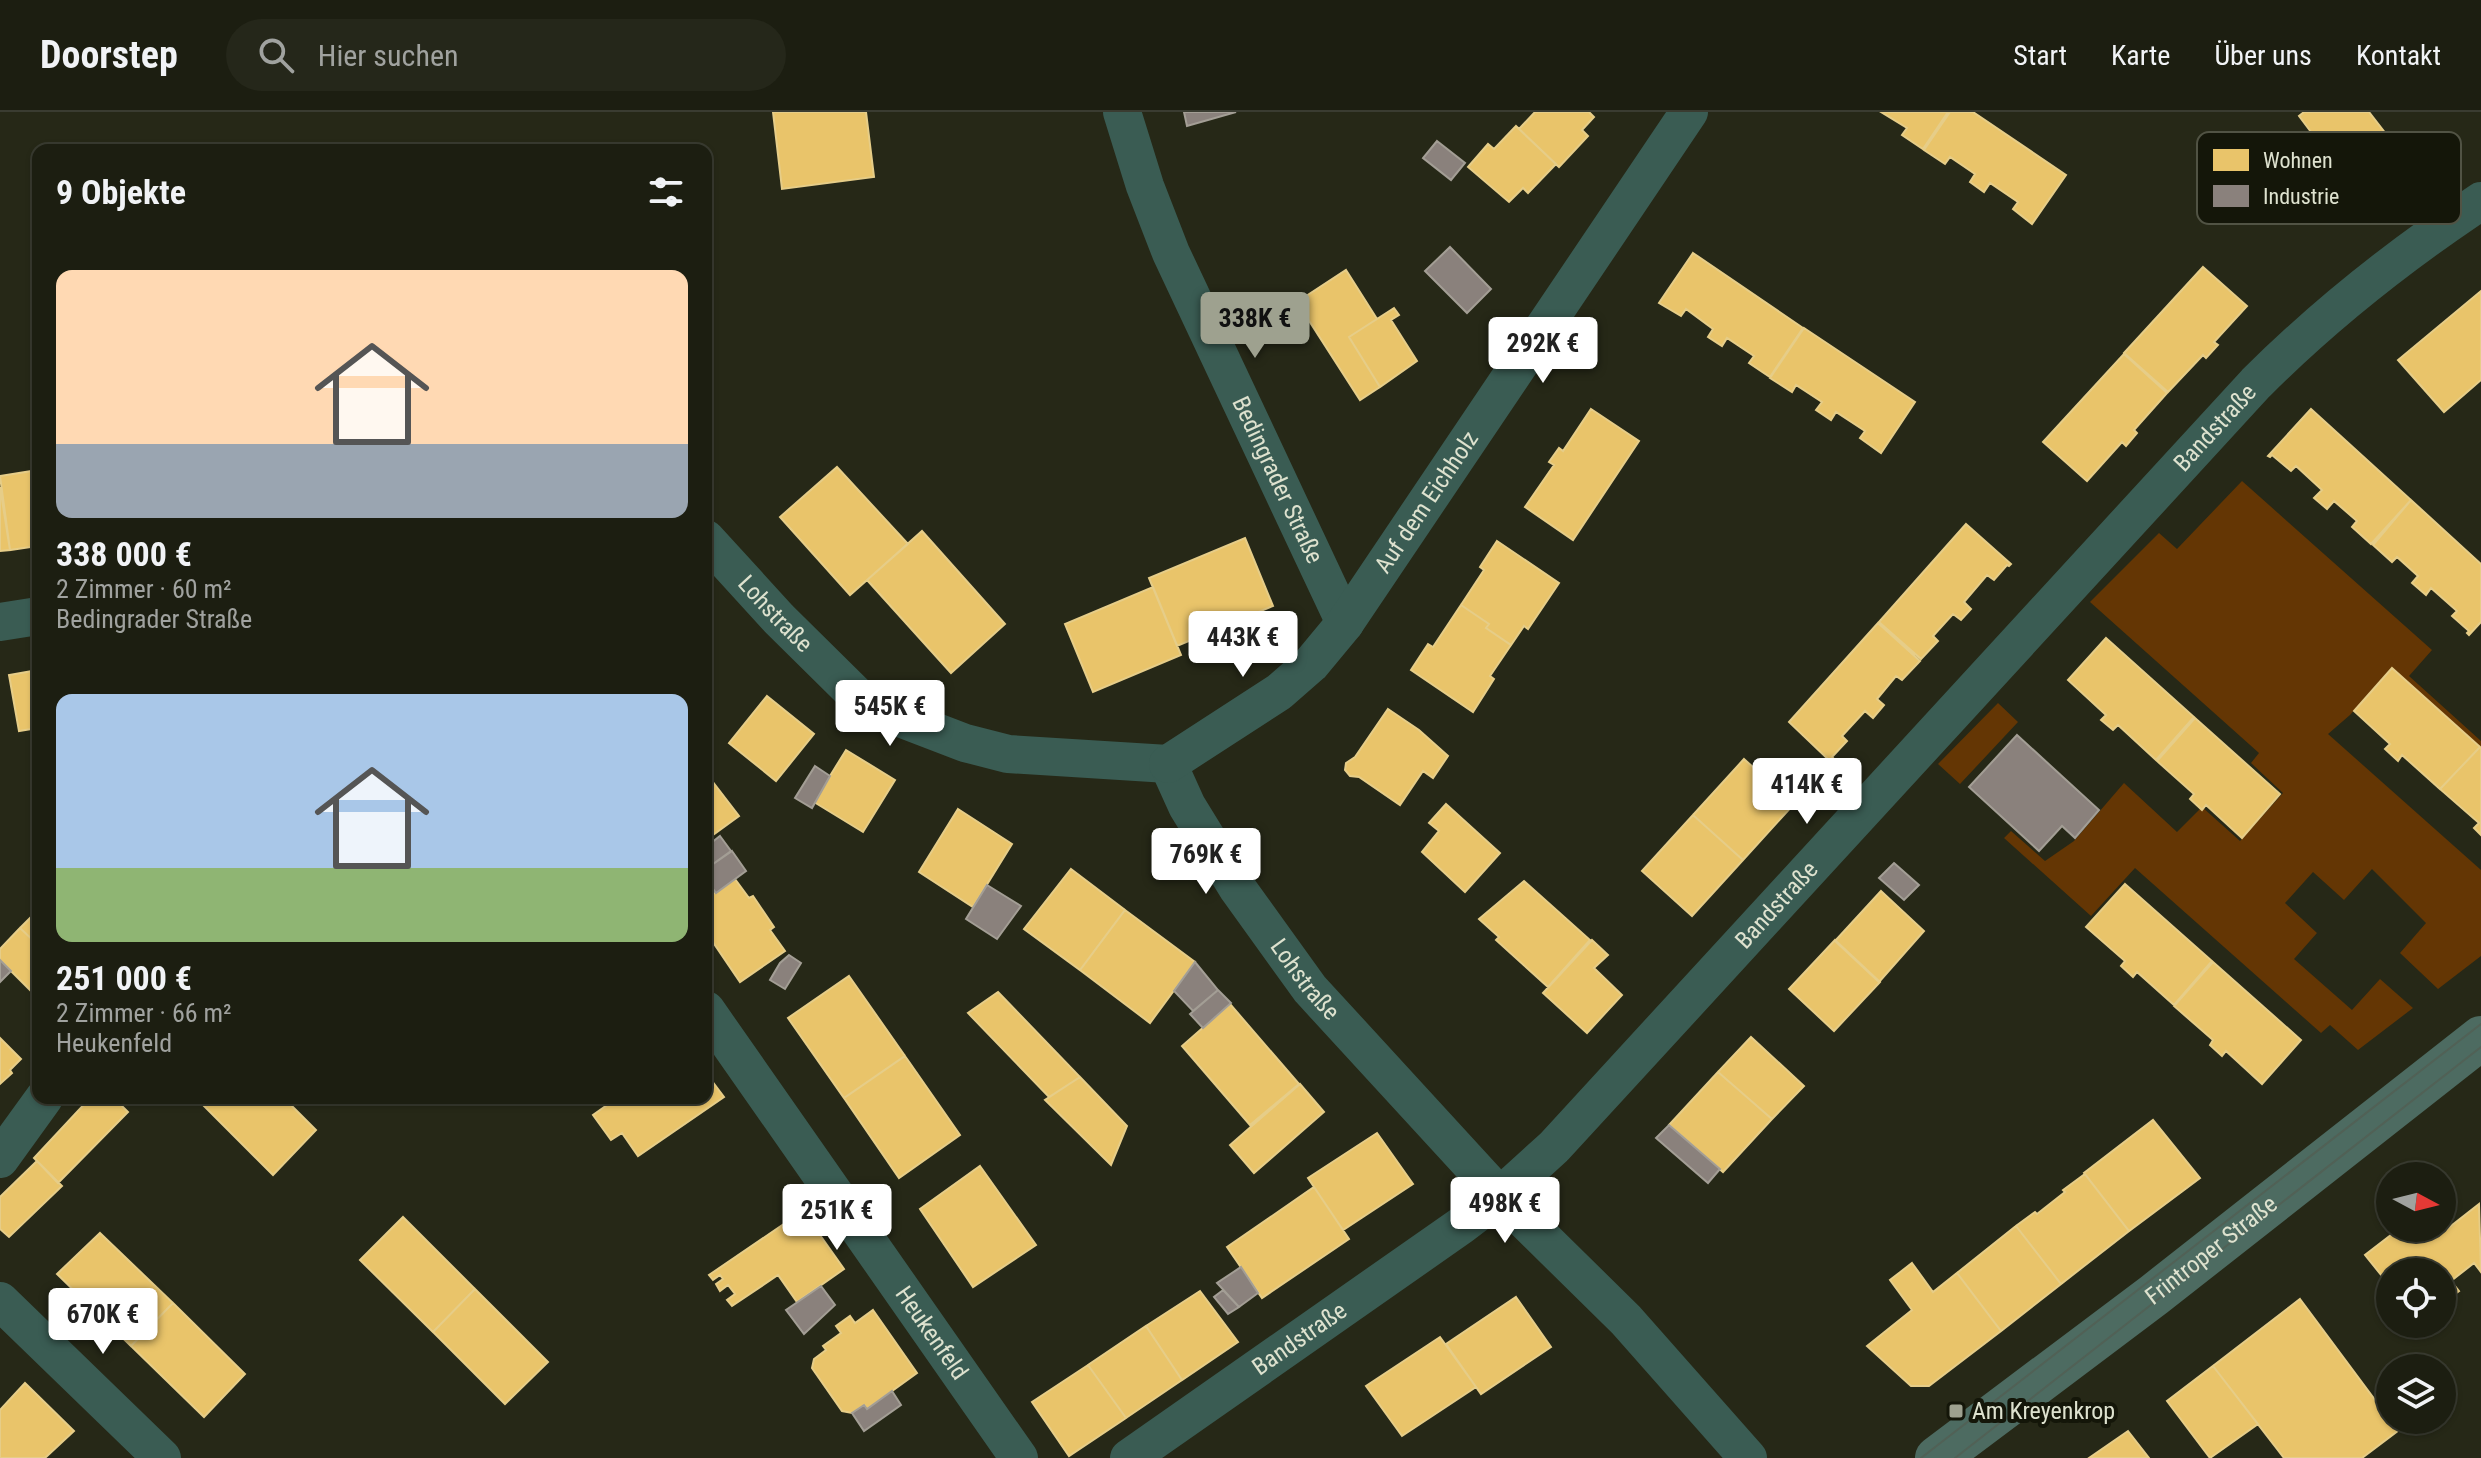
<!DOCTYPE html>
<html lang="de">
<meta charset="utf-8">
<style>
:root{--surface:#1c1e11;--page:#25271a;--text:#f1f3f6;--muted:#a0a29f;--line:#3a3c31;--accent:#9ea18f}
body{margin:0;font-family:"Roboto Condensed",sans-serif;background:var(--page);color:var(--text);height:100vh;display:flex;flex-direction:column;font-size:30px;white-space:nowrap}
*{box-sizing:border-box;margin:0}
p{font-size:26px;color:var(--muted)}
.icon{flex:none;width:44px;height:44px;fill:none;stroke:currentColor;stroke-width:2;stroke-linecap:round;stroke-linejoin:round}
.map{position:relative;flex:1;overflow:hidden}
.details{position:absolute;left:32px;top:32px;width:680px;height:960px;display:flex;flex-direction:column;background:var(--surface);border-radius:16px;box-shadow:0 2px 6px #0004,0 0 0 2px var(--line)}
.details>*{flex:none}
.needle{width:52px;rotate:97deg}
.controls{position:absolute;left:2376px;top:1050px;display:grid;gap:16px}
.controls a{display:grid;place-items:center;width:80px;height:80px;border-radius:50%;background:var(--surface);box-shadow:0 2px 6px #0004,0 0 0 2px var(--line);font-size:40px}
.price{position:absolute;translate:-50% -68px;padding:0 18px;border-radius:8px;background:#fff;color:#222;font-size:26px;line-height:52px;filter:drop-shadow(0 2px 4px #0008)}
.price::after{content:'';position:absolute;left:50%;top:48px;width:24px;height:18px;margin-left:-12px;background:inherit;clip-path:polygon(0 0,100% 0,50% 100%)}
.price.selected{background:var(--accent);color:#111}
ul{padding:0;list-style:none}
li{display:grid;align-content:center;gap:16px;height:424px;padding:0 24px}
li span{display:grid;place-items:center;height:248px;border-radius:16px;color:#555}
li>.icon{margin-inline-start:auto}
span .icon{width:144px;height:144px;fill:#fffc;stroke-width:1}
li b{font-size:34px}
h2{display:flex;justify-content:space-between;align-items:center;height:96px;padding:0 24px;font-size:34px}
header{display:flex;align-items:center;gap:48px;box-sizing:border-box;height:112px;padding:0 40px;background:var(--surface);border-bottom:2px solid var(--line)}
header strong{font-size:38px}
nav{display:flex;gap:44px;margin-inline-start:auto;font-size:28px}
.search{width:560px;height:72px;background:var(--page);display:flex;align-items:center;gap:20px;box-sizing:border-box;padding:0 28px;border-radius:44px;color:var(--muted);font-size:30px}
.map>svg:first-child{display:block}
.green{fill:#643604}
.homes{fill:#e9c46a;stroke:#e6cd88;stroke-width:2}
.industry{fill:#8a817c;stroke:#a39e95;stroke-width:2}
.lines{fill:none;stroke-linecap:round;stroke-linejoin:round}
.street{stroke:#3a5c53;stroke-width:38}
.primary{stroke:#4d6b61;stroke-width:44}
.tram{stroke:#516156;stroke-width:2}
.poi-dot{fill:#9ea18f;stroke:#141609;stroke-width:3}
.labels{text-anchor:middle;stroke-width:8;stroke-linejoin:round;paint-order:stroke}
.street-label{font-size:24px;fill:#dee2cf;stroke:#141609}
.poi-label{font-size:24px;fill:#dee2cf;stroke:#141609;text-anchor:start}
.key{fill:#141609;stroke:#515344;stroke-width:2}
.key-label{font-size:22px;fill:#dee2cf}
</style>
<header>
<strong>Doorstep</strong>
<div class="search"><svg class="icon" aria-label="search" viewBox="0 0 24 24"><circle cx="10" cy="10" r="6"/><path d="M15 15l6 6"/></svg>Hier suchen</div>
<nav><a>Start</a><a>Karte</a><a>Über uns</a><a>Kontakt</a></nav>
</header>
<div class="map">
<svg width="2481" height="1346" viewBox="0 0 2481 1346">
<rect width="100%" height="100%" fill="#262817"/>
<!-- green -->
<path class="green" d="M2242 369 2432 538 2409 564 2481 629V637L2391 556 2350 603 2328 622 2481 758V844L2438 877 2400 841 2426 811 2372 757 2344 788 2313 760 2285 791 2317 821 2294 847 2352 898 2380 867 2413 896 2358 938 2330 913 2321 921 2135 756 2091 804 2004 726 2011 719 2045 749 2074 729 2124 671 2177 720 2202 695 2240 729 2283 681 2251 651 2259 641 2090 490 2159 421 2177 437Z
M1998 591 2018 610 1960 672 1938 652Z"/>
<!-- homes -->
<path class="homes" d="M773 0H866L874 65 782 77Z
M1535 0H1589L1594 5 1582 18 1588 24 1559 55 1519 17Z
M1881 0H1948L1923 37 1902 23 1907 16Z
M1950 0H1973L2066 63 2032 112 2013 97 2018 90 1990 71 1984 80 1970 70 1975 62 1950 45 1945 52 1924 38Z
M2304 0H2369L2417 62 2371 97 2341 58 2337 61 2325 47 2329 44 2299 4Z
M1516 14 1556 52 1528 81 1523 76 1509 90 1468 55 1488 32 1494 37Z
M1693 141 1803 216 1770 265 1749 251 1754 244 1727 226 1722 234 1708 225 1713 217 1686 197 1681 204 1659 191Z
M2203 155 2247 194 2214 230 2218 233 2206 246 2203 243 2168 280 2124 241Z
M1346 158 1377 207 1349 225 1380 275 1360 288 1297 190Z
M2481 179V268L2444 300 2398 248Z
M1394 196 1399 203 1391 208 1417 249 1380 275 1349 225Z
M1804 216 1915 290 1881 341 1860 326 1865 319 1836 300 1831 308 1816 298 1822 290 1796 273 1792 280 1770 266Z
M2124 242 2167 281 2134 318 2137 321 2126 334 2122 330 2087 369 2043 330Z
M1591 297 1639 329 1573 428 1525 395 1554 353 1549 350 1559 336 1563 339Z
M2311 297 2411 388 2371 432 2352 415 2357 409 2334 389 2327 397 2314 386 2322 378 2296 354 2291 359 2272 343 2270 345 2268 344Z
M837 355 908 432 850 483 780 405Z
M38 358V434L10 438 0 364Z
M0 375 10 438 0 439Z
M2411 388 2481 452V510L2469 523 2467 521 2469 519 2452 504 2457 499 2431 476 2426 483 2412 471 2418 464 2397 445 2392 450 2373 433Z
M1966 412 2011 452 2009 454 2007 453 1994 468 1987 463 1964 490 1971 497 1961 508 1953 502 1933 524 1938 529 1921 547 1879 510Z
M922 419 1005 512 951 561 867 468Z
M1245 426 1273 494 1177 534 1149 466Z
M1497 429 1559 471 1528 517 1524 514 1511 533 1486 516 1489 512 1461 493 1484 458 1480 455Z
M1153 475 1181 543 1093 580 1065 512Z
M1461 493 1489 512 1486 516 1511 533 1490 564 1494 567 1473 600 1411 558 1428 532 1433 535Z
M1878 511 1920 549 1902 568 1896 564 1877 587 1884 593 1873 606 1865 599 1842 624 1847 629 1832 645 1835 648 1832 651 1789 610Z
M2106 526 2194 605 2156 648 2118 613 2113 618 2101 608 2106 603 2068 568Z
M2392 556 2480 635 2440 677 2402 643 2398 649 2385 637 2390 632 2354 599Z
M38 558V616L19 619 9 563Z
M767 584 814 622 776 669 729 631Z
M1388 597 1419 618 1448 644 1433 666 1423 659 1400 693 1359 665 1350 664 1345 658 1346 651 1355 645Z
M2195 606 2280 682 2242 726 2206 693 2202 698 2190 687 2194 682 2157 649Z
M2480 635 2481 636V723L2474 716 2479 711 2440 677Z
M846 638 895 668 863 720 814 690Z
M1744 647 1794 692 1743 748 1693 703Z
M706 661 739 704 706 728Z
M1446 692 1500 741 1465 780 1422 740 1439 719 1429 711Z
M958 697 1012 732 973 795 919 760Z
M1693 703 1743 748 1692 804 1642 759Z
M1071 757 1125 798 1080 858 1024 817Z
M735 767 749 786 753 784 774 815 770 818 785 839 740 870 706 820V787Z
M1524 769 1590 828 1548 875 1496 828 1499 825 1479 807Z
M2125 772 2212 849 2174 893 2137 860 2133 865 2121 854 2125 849 2086 815Z
M1881 779 1924 819 1879 870 1835 829Z
M38 798V833L20 816Z
M1125 798 1195 850 1150 911 1080 858Z
M20 816 38 833V886L0 848V837Z
M1592 828 1608 843 1594 856 1622 883 1587 921 1543 881Z
M1835 828 1880 870 1834 919 1789 877Z
M2213 850 2301 928 2262 972 2226 939 2222 944 2210 933 2213 928 2174 894Z
M849 864 905 944 844 986 788 906Z
M998 880 1080 965 1049 985 968 901Z
M1230 892 1299 972 1250 1013 1182 934Z
M1751 925 1804 974 1772 1007 1718 960Z
M0 926 21 947 10 958 12 961 0 972Z
M905 944 960 1023 899 1066 844 986Z
M1718 960 1772 1007 1723 1060 1669 1013Z
M706 961 724 985 638 1044 622 1021 611 1028 593 1003 617 986H706Z
M1080 965 1127 1014 1111 1053 1045 988Z
M1300 972 1324 1000 1254 1061 1230 1033Z
M90 986H114L128 1000 58 1071 34 1046Z
M208 986H284L316 1018 273 1063 202 992Z
M2153 1008 2200 1066 2129 1119 2084 1061Z
M1377 1021 1413 1072 1343 1118 1308 1066Z
M37 1049 62 1074 9 1125 0 1117V1085Z
M980 1054 1036 1133 973 1175 920 1097Z
M2085 1062 2129 1119 2061 1172 2016 1114 2035 1100 2037 1102 2065 1080 2063 1078Z
M1314 1075 1349 1127 1262 1186 1227 1135Z
M2479 1092 2481 1160 2474 1151 2451 1169 2459 1179 2443 1191 2442 1160H2390V1174L2365 1143 2400 1116H2442V1110L2447 1117Z
M803 1099 844 1157 797 1190 778 1163 732 1194 727 1188 735 1182 728 1173 720 1179 716 1172 723 1167 720 1163 713 1168 709 1163Z
M403 1105 475 1177 433 1220 360 1148Z
M2016 1114 2061 1172 2001 1219 1957 1161Z
M100 1121 173 1191 131 1234 57 1162Z
M1912 1151 1933 1180 1957 1161 2001 1219 1929 1274H1911L1867 1234 1912 1198 1890 1168Z
M475 1177 548 1250 505 1292 433 1220Z
M1200 1179 1238 1230 1182 1268 1146 1214Z
M1516 1185 1551 1235 1481 1282 1446 1232Z
M2300 1187 2390 1308 2399 1318 2362 1346H2284L2213 1254Z
M173 1191 245 1262 204 1305 131 1234Z
M873 1198 917 1261 867 1297 864 1293 852 1301 842 1299 812 1256 814 1247 826 1238 823 1234 841 1221 836 1214 850 1204 855 1211Z
M1146 1214 1182 1268 1126 1306 1088 1253Z
M1440 1225 1476 1275 1402 1324 1366 1274Z
M1088 1253 1126 1306 1069 1344 1032 1290Z
M2213 1254 2258 1312 2210 1346 2167 1289Z
M25 1271 74 1319 45 1346H0V1298Z
M2128 1319 2149 1346H2089Z"/>
<!-- industry -->
<path class="industry" d="M1184 0H1236L1187 14Z
M1437 29 1465 51 1451 68 1423 46Z
M1450 135 1491 177 1467 201 1425 159Z
M2017 623 2099 698 2075 726 2062 714 2039 739 1969 675Z
M815 654 830 664 812 696 795 686Z
M720 724 731 739 706 757V735Z
M732 739 746 759 716 781 706 767V757Z
M1894 751 1919 773 1904 788 1879 766Z
M987 773 1021 794 997 827 966 807Z
M789 843 801 851 785 877 770 868 780 851Z
M0 848 11 859 0 870Z
M1195 850 1218 878 1193 899 1174 879Z
M1218 878 1231 891 1203 916 1190 902Z
M1669 1013 1720 1057 1708 1071 1656 1026Z
M1241 1155 1258 1181 1239 1195 1217 1171Z
M821 1174 835 1193 804 1222 786 1198Z
M1223 1178 1239 1195 1228 1202 1214 1185Z
M892 1279 901 1293 864 1319 852 1301 864 1293 867 1297Z"/>
<g class="lines">
<!-- street -->
<g class="street">
<path id="s1" d="M1122 0 1145 74 1171 141 1345 511"/>
<path id="s2" d="M706 427 779 507 858 585 892 603 965 631 1008 642 1168 652"/>
<path d="M0 510 38 504"/>
<path id="s3" d="M1168 652 1187 694 1238 777 1310 877 1500 1084 1626 1208 1748 1346"/>
<path id="s4" d="M1168 652 1279 580 1311 552 1345 511 1689 0"/>
<path id="s5" d="M706 898 1019 1346"/>
<path d="M0 1047 44 986"/>
<path d="M0 1189 162 1346"/>
<path id="s6" d="M1129 1346 1462 1113 1500 1084 1554 1035 2256 271C2325 202 2400 143 2481 89"/>
</g>
<!-- primary -->
<path class="primary" id="s7" d="M1937 1346 2154 1183 2481 926"/>
<!-- tram -->
<path class="tram" d="M1921 1346 2481 912
M1955 1346 2481 935"/>
</g>
<!-- markers -->
<rect class="poi-dot" x="1948" y="1291" width="16" height="16" rx="4"/>
<g class="labels">
<!-- street labels -->
<g class="street-label">
<text dy="8" stroke="none"><textPath href="#s6" startOffset="1504">Bandstraße</textPath></text>
<text dy="8" stroke="none"><textPath href="#s1" startOffset="400">Bedingrader Straße</textPath></text>
<text dy="8" stroke="none"><textPath href="#s4" startOffset="374">Auf dem Eichholz</textPath></text>
<text dy="8" stroke="none"><textPath href="#s2" startOffset="102">Lohstraße</textPath></text>
<text dy="8" stroke="none"><textPath href="#s6" startOffset="856">Bandstraße</textPath></text>
<text dy="8" stroke="none"><textPath href="#s3" startOffset="256">Lohstraße</textPath></text>
<text dy="8" stroke="none"><textPath href="#s7" startOffset="344">Frintroper Straße</textPath></text>
<text dy="8" stroke="none"><textPath href="#s5" startOffset="394">Heukenfeld</textPath></text>
<text dy="8" stroke="none"><textPath href="#s6" startOffset="208">Bandstraße</textPath></text>
</g>
<!-- poi labels -->
<g class="poi-label">
<text x="1972" y="1307">Am Kreyenkrop</text>
</g>
</g>
<!-- legend -->
<rect x="2197" y="20" width="264" height="92" rx="12" class="key"/>
<rect x="2213" y="37" width="36" height="22" fill="#e9c46a"/>
<rect x="2213" y="73" width="36" height="22" fill="#8a817c"/>
<g class="key-label">
<text x="2263" y="56">Wohnen</text>
<text x="2263" y="92">Industrie</text>
</g>
</svg>
<div class="controls">
<a><svg class="needle" viewBox="-14 -14 28 28"><path d="M0-13l5 13h-10z" fill="#e53935"/><path d="M0 13l5-13h-10z" fill="#a0a29f"/></svg></a>
<a><svg class="icon" aria-label="locate" viewBox="0 0 24 24"><circle cx="12" cy="12" r="6"/><path d="M12 2v4M12 18v4M2 12h4M18 12h4"/></svg></a>
<a><svg class="icon" aria-label="layers" viewBox="0 0 24 24"><path d="M12 4l9 5-9 5-9-5zM3 14l9 5 9-5"/></svg></a>
</div>
<b class="price selected" style="left:1255px;top:248px">338K €</b>
<b class="price" style="left:1543px;top:273px">292K €</b>
<b class="price" style="left:1243px;top:567px">443K €</b>
<b class="price" style="left:890px;top:636px">545K €</b>
<b class="price" style="left:1807px;top:714px">414K €</b>
<b class="price" style="left:1206px;top:784px">769K €</b>
<b class="price" style="left:1505px;top:1133px">498K €</b>
<b class="price" style="left:837px;top:1140px">251K €</b>
<b class="price" style="left:103px;top:1244px">670K €</b>
<section class="details">
<h2>9 Objekte<svg class="icon" aria-label="filters" viewBox="0 0 24 24"><path d="M4 7h16M4 17h16"/><circle cx="9" cy="7" r="2"/><circle cx="15" cy="17" r="2"/></svg></h2>
<ul>
<li><span style="background:linear-gradient(#ffd9b3 70%,#9aa5b1 0)"><svg class="icon" aria-label="home" viewBox="0 0 24 24"><path d="M3 11l9-7 9 7M6 9v11h12V9"/></svg></span><div><b>338 000 €</b><p>2 Zimmer · 60 m²</p><p>Bedingrader Straße</p></div></li>
<li><span style="background:linear-gradient(#a9c7e8 70%,#8fb573 0)"><svg class="icon" aria-label="home" viewBox="0 0 24 24"><path d="M3 11l9-7 9 7M6 9v11h12V9"/></svg></span><div><b>251 000 €</b><p>2 Zimmer · 66 m²</p><p>Heukenfeld</p></div></li>
</ul>
</section>
</div>
